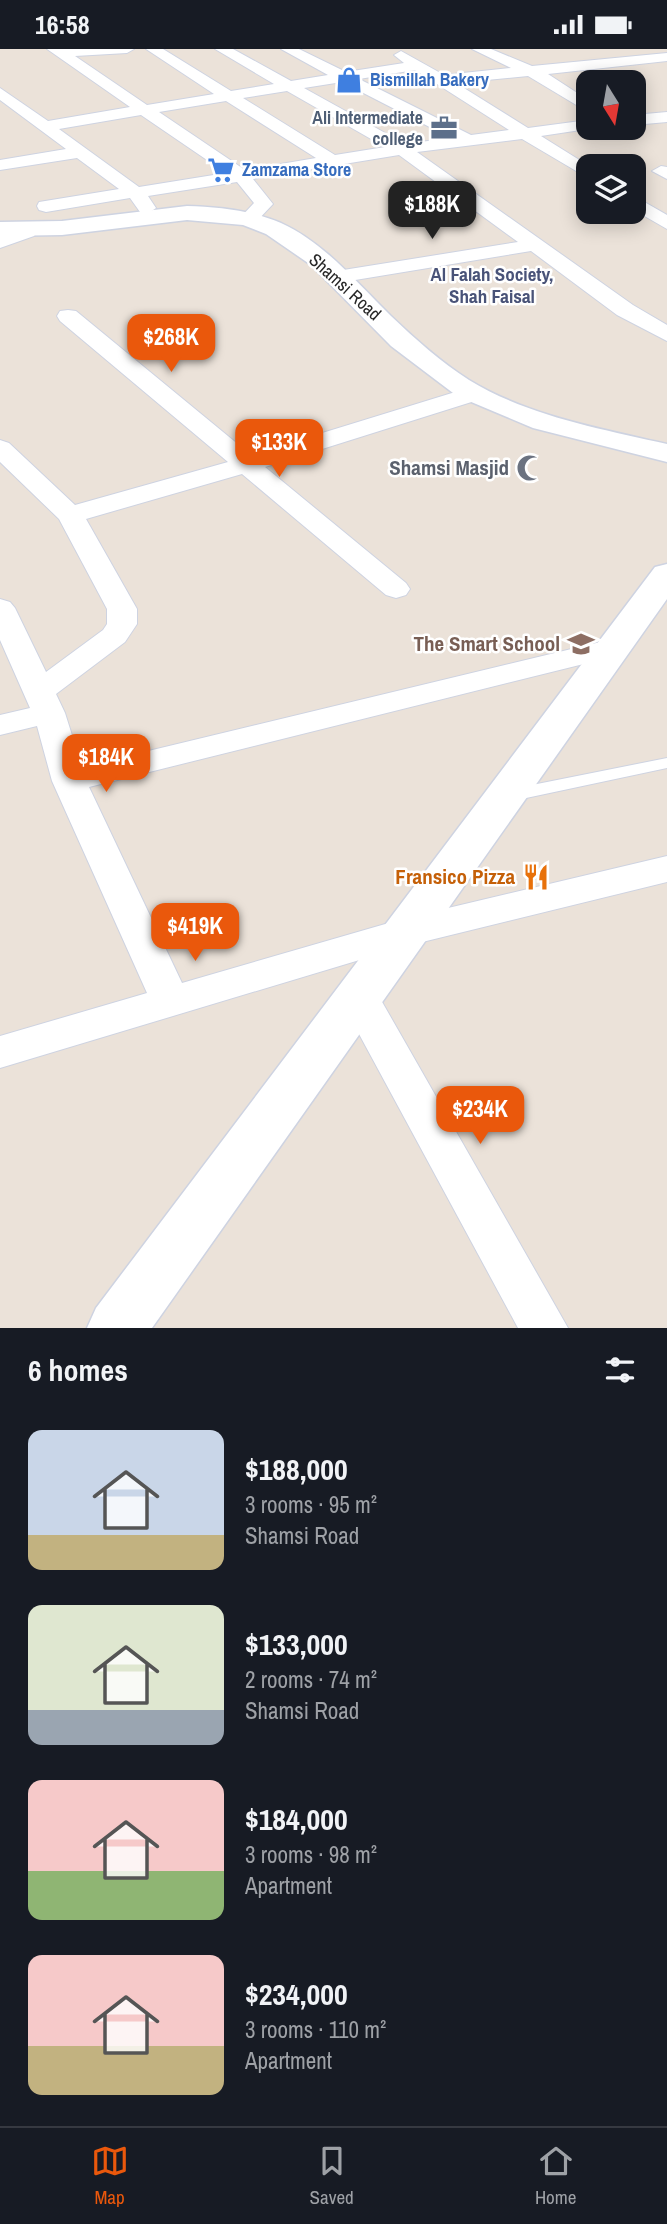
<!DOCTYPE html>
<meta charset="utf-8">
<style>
:root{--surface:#171b24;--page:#242831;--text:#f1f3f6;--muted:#9ea1a6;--line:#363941;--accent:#ea580c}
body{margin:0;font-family:"Archivo Narrow",sans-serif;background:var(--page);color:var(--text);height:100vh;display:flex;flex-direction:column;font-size:26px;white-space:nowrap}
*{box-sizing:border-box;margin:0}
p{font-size:23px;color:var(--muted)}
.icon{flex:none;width:38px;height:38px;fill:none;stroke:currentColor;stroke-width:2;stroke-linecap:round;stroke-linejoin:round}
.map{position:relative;height:1279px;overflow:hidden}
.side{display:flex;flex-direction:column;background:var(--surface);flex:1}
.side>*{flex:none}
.needle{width:46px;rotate:169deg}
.tools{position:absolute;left:576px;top:21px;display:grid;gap:14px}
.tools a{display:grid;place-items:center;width:70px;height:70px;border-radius:14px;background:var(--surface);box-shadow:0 4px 18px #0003;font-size:35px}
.price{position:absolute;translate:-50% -60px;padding:0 16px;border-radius:14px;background:var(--accent);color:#fff;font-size:23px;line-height:46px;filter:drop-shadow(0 2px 4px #0008)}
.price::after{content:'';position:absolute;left:50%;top:42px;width:21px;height:16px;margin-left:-10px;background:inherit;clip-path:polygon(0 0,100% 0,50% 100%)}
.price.on{background:#222;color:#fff}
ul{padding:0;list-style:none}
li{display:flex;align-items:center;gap:21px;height:175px;padding:0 28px}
li span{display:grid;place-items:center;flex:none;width:196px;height:140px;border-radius:14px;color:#555}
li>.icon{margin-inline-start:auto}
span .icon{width:84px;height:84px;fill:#fffc;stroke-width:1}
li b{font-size:30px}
h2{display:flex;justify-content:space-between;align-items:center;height:84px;padding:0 28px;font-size:30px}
.status{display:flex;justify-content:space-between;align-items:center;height:49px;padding:0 35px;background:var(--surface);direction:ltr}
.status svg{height:19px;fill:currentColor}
.tabs{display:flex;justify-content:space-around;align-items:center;height:98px;border-top:2px solid var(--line);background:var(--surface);font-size:19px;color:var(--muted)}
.tabs a{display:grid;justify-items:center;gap:4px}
.tabs .on{color:var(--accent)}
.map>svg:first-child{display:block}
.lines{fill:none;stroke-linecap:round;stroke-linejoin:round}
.lane-casing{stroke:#ced3e1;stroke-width:2}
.street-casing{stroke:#ced3e1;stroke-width:2}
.secondary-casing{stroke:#ced3e1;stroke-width:3}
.lane{fill:#fff;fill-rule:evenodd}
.street{fill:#fff;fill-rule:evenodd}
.secondary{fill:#fff;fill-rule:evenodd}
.labels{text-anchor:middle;stroke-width:5;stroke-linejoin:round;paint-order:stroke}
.far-shop-label{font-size:18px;font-weight:bold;fill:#366cbe;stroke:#fff;text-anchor:start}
.far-service-label{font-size:18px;font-weight:bold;fill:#4e5e75;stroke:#fff;text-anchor:end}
.far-street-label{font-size:18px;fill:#282828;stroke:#fff}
.far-neighbourhood-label{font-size:19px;font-weight:bold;fill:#495378;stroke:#fff}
.worship-label{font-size:21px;font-weight:bold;fill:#5b616d;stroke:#fff;text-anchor:end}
.education-label{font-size:21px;font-weight:bold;fill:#785e54;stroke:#fff;text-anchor:end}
.food-label{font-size:21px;font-weight:bold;fill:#c56008;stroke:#fff;text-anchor:end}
</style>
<div class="status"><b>16:58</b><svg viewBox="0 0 49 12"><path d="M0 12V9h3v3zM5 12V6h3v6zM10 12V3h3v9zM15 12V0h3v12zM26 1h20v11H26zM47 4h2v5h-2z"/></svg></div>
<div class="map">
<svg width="667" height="1279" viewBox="0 0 667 1279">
<rect width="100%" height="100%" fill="#ebe2d9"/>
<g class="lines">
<!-- lane casing -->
<g class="lane-casing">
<path id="lane" d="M667 709V719L512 752 503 746 512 740Z"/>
</g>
<!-- street casing -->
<g class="street-casing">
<path id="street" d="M47 0H134L127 4 75 7 147 56 214 45 146 0H163L231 42 274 35 215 0H233L291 32 328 26 281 0H299L346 23 404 14 394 6 401 2 444 26 511 19 472 0H491L532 17 667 4V12L548 25 588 51V63L528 27 456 34 528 79 588 71V79H594L541 87 589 117 588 129 522 90 417 103 633 256 667 276V292L617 266 531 202 337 234 330 232 327 228 330 224 337 222 518 193 399 106 253 130 273 155 255 174 248 176 239 170 254 154 237 133 148 147 156 159 147 165 140 163 130 149 46 163 39 161 37 157 39 153 119 140 77 109 0 121V111L66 100 0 51V39L48 72 130 58ZM415 21 509 81 471 86 359 30ZM342 33 451 89 405 95 304 39ZM287 42 385 98 335 106 243 49ZM226 52 316 109 245 121 159 63ZM141 66 226 124 139 138 59 80Z
M667 63V73L634 76V66Z
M661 117 667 118V130L652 122Z
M634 147 667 166V180L634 161Z
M27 177 37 183 34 187 0 199V186Z
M68 261 76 262 251 406 465 340H481L485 345 481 350 265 418 406 534 410 540 406 546 396 549 386 546 242 425 86 470 137 560V575L125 593 56 645 65 664 82 718 613 590 624 593 628 599 624 605 89 738 182 934 406 869 667 807V833L406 897 0 1019V987L147 944 52 732 37 677 0 686V666L30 659 0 591V550L10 553 15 559 46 623 103 581 107 575V560L59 470 0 413V391L9 394 75 456 228 413 60 272 57 267 60 262Z
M359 933 373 937 568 1279H518L339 948 345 937Z"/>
</g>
<!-- secondary casing -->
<g class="secondary-casing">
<path id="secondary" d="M187 157C219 158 250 161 281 174 325 194 357 234 391 267 415 290 441 313 469 331 528 367 601 380 667 395V413L533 379 457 347 391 297 311 216 266 185 243 176 187 171 62 186 0 187V173L62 172Z
M667 515V550L152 1279H87L96 1259 655 518Z"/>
</g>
<!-- lane -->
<use href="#lane" class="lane"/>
<!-- street -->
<use href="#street" class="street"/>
<!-- secondary -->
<use href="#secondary" class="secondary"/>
</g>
<!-- icons -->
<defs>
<g id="shop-bare" transform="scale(2.1)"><path d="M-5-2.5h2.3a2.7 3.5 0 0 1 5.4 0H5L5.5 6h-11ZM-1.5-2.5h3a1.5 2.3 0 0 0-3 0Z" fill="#3f7fe0" stroke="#fff" stroke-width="2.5" paint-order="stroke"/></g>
<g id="office-bare" transform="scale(2.1)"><path d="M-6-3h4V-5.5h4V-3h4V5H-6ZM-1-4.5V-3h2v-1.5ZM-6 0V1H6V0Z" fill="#5c6f8a" stroke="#fff" stroke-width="2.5" paint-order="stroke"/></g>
<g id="supermarket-bare" transform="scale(2.1)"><path d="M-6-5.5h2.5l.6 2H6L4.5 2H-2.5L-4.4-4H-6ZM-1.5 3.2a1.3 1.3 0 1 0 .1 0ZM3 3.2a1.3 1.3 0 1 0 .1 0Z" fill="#3f7fe0" stroke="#fff" stroke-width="2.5" paint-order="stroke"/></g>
<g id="mosque-bare" transform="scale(2.1)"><path d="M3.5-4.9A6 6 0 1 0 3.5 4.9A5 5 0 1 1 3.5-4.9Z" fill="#6b7280" stroke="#fff" stroke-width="2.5" paint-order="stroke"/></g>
<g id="school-bare" transform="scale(2.1)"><path d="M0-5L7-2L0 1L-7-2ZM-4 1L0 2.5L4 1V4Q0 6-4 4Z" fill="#8d6e63" stroke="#fff" stroke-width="2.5" paint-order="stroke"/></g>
<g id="restaurant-bare" transform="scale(2.1)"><path d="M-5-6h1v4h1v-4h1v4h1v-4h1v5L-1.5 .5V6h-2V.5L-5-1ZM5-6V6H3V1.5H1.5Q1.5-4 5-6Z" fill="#e8710a" stroke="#fff" stroke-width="2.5" paint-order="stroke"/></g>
</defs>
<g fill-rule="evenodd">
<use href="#shop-bare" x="349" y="31"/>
<use href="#office-bare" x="444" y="79"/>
<use href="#supermarket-bare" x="221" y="121"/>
<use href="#mosque-bare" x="530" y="419"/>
<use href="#school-bare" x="581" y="595"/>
<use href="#restaurant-bare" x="536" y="828"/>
</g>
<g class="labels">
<!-- far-shop labels -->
<g class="far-shop-label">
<text x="370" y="37">Bismillah Bakery</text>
<text x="242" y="127">Zamzama Store</text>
</g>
<!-- far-service labels -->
<g class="far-service-label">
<text x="423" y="75">Ali Intermediate<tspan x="423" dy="21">college</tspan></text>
</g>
<!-- far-street labels -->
<g class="far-street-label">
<text transform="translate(345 238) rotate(42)" y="6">Shamsi Road</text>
</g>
<!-- far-neighbourhood labels -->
<g class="far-neighbourhood-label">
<text x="492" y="232">Al Falah Society,<tspan x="492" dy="22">Shah Faisal</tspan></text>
</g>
<!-- worship labels -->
<g class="worship-label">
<text x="509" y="426">Shamsi Masjid</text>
</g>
<!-- education labels -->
<g class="education-label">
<text x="560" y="602">The Smart School</text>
</g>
<!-- food labels -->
<g class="food-label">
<text x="515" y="835">Fransico Pizza</text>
</g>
</g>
</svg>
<div class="tools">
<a><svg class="needle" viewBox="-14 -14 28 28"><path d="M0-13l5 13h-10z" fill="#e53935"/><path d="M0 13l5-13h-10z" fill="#9ea1a6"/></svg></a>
<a><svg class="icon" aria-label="layers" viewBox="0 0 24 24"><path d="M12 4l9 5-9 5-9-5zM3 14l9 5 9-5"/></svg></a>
</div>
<b class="price on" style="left:432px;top:192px">$188K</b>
<b class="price" style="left:171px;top:325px">$268K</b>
<b class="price" style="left:279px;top:430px">$133K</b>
<b class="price" style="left:106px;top:745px">$184K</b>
<b class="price" style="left:195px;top:914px">$419K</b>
<b class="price" style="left:480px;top:1097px">$234K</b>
</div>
<section class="side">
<h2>6 homes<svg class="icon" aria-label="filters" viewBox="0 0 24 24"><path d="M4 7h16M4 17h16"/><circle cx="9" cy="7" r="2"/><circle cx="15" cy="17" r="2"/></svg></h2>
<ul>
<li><span style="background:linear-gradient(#c9d6e8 75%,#c2b280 0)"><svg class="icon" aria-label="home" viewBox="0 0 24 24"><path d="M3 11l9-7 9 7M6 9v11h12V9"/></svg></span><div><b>$188,000</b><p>3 rooms · 95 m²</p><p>Shamsi Road</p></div></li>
<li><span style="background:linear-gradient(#dfe7d0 75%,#9aa5b1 0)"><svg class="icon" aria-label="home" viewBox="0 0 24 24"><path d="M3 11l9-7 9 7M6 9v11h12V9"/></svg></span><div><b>$133,000</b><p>2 rooms · 74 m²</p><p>Shamsi Road</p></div></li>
<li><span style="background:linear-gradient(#f6c9c9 65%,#8fb573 0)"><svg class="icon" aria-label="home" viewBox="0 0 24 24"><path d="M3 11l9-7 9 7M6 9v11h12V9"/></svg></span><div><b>$184,000</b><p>3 rooms · 98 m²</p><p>Apartment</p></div></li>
<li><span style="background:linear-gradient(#f6c9c9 65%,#c2b280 0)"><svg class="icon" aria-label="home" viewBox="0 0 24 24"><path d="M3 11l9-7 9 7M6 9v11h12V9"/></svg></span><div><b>$234,000</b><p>3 rooms · 110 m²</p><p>Apartment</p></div></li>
</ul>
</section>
<nav class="tabs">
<a class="on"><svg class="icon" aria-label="map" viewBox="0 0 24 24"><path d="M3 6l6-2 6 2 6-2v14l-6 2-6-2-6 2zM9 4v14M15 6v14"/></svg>Map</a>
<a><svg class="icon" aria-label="saved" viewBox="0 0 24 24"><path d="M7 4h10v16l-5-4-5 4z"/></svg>Saved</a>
<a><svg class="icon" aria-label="home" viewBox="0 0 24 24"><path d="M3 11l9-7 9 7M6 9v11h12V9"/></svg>Home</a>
</nav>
